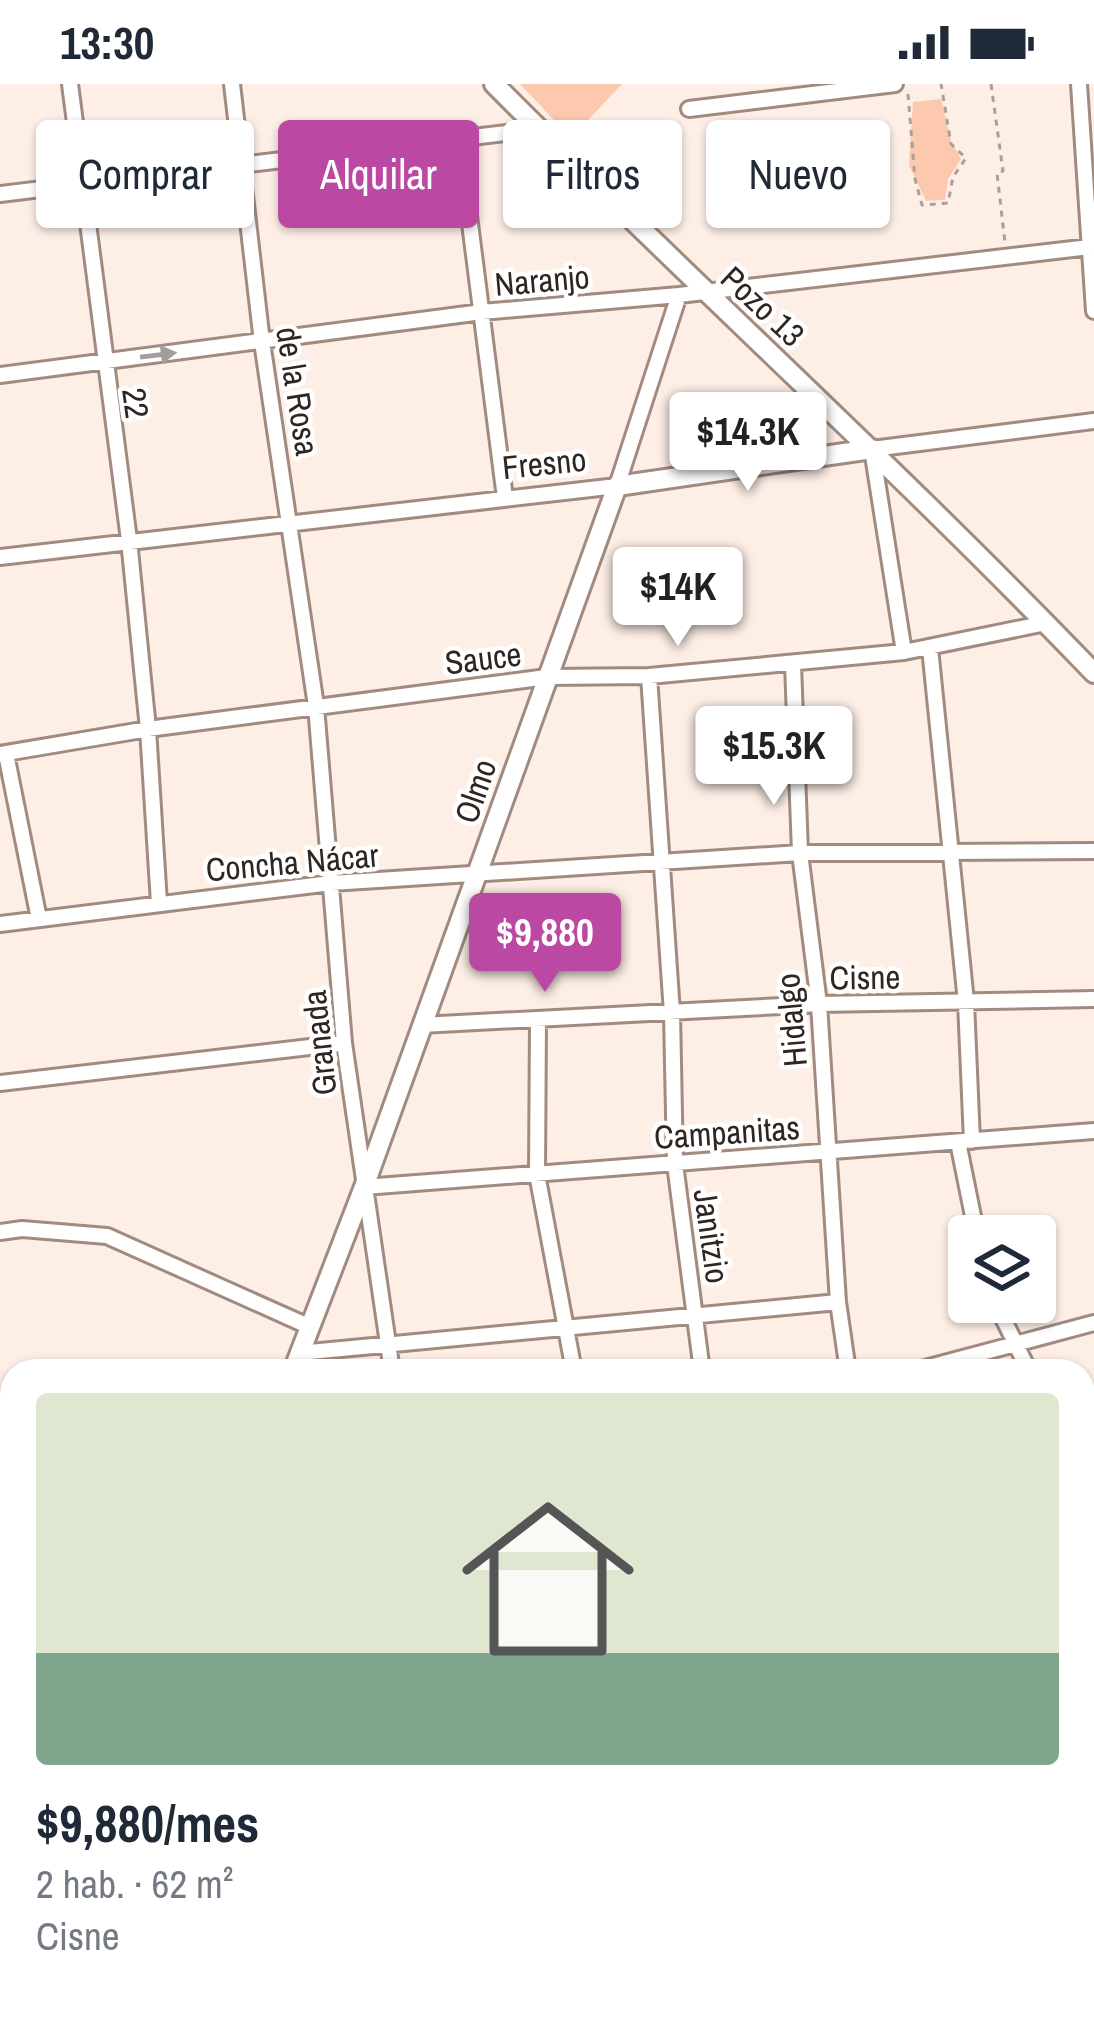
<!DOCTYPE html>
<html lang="es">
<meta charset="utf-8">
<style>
:root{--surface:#fff;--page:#f2f2f3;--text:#1f2937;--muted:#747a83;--accent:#bb49a3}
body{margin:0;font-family:"Archivo Narrow",sans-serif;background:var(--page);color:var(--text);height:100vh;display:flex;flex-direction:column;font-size:45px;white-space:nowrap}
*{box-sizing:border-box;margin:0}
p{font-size:39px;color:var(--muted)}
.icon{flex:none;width:66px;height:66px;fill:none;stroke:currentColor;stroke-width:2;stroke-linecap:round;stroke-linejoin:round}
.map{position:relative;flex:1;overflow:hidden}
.panel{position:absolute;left:0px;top:1275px;width:1095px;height:660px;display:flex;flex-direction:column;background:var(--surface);border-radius:36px 36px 0 0;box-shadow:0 3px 9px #0004}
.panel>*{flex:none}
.guide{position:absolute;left:36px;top:36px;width:1023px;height:108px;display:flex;gap:24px}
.fabs{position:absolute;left:948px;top:1131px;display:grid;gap:24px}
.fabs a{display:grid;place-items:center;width:108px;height:108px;border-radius:12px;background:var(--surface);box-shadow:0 3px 9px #0004;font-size:60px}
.price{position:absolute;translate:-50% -102px;padding:0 27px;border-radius:12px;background:#fff;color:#222;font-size:39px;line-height:78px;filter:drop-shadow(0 3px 6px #0008)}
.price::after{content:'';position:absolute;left:50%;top:72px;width:36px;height:27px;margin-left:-18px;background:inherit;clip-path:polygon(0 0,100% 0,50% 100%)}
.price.active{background:var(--accent);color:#fff}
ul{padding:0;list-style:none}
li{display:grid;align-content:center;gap:24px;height:636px;padding:0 36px}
li span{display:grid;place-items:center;height:372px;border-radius:12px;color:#555}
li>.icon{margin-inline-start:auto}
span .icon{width:216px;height:216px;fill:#fffc;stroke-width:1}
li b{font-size:51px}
.tag{padding:0 42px;border-radius:12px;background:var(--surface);box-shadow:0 3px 9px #0004;font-size:42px;line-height:108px}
.tag.active{background:var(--accent);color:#fff}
.status{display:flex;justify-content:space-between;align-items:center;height:84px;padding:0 60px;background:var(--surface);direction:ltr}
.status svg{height:33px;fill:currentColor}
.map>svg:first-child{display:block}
.built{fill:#fee4d7}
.green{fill:#fcc8ae}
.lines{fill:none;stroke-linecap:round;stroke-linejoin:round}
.street-casing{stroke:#a18b7f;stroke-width:20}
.secondary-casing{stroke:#a18b7f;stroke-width:24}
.path{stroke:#ac9f99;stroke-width:3;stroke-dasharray:6 6;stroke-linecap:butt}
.street{stroke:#fff;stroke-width:14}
.secondary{stroke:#fff;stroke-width:18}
.oneway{fill:#a19d9c}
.labels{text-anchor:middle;stroke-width:9;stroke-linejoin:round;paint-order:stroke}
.street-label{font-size:33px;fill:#2f2622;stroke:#fff}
</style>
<div class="status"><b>13:30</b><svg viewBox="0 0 49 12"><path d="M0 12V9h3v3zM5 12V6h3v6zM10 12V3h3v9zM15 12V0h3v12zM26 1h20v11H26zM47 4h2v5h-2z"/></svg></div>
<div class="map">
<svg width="1094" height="1935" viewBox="0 0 1094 1935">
<rect width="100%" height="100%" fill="#fdeee6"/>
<!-- built -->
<path class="built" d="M256 1923H445L446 1935H256Z"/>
<!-- green -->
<path class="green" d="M520 0H622L571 54Z
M941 15 951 57 961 75 948 95 945 116 926 117 909 81 913 18Z"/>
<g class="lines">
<!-- street casing -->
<g class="street-casing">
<path id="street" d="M70 0 129 456 148 645 159 819
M232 0 262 258 316 622 344 959 392 1287
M1079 0 1094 227
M689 25 895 0
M459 53 505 414
M0 110 539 45
M0 291 482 228 679 211 1090 163
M0 473 617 402 679 211
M930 564 966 918 972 1057
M904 568 872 365 1094 337
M793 580 800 769 819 920 838 1218 848 1287
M649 592 672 929 675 1080 702 1287
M0 670 148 645 547 593 649 592 904 568 1046 539
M6 670 39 835
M0 840 331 799 800 769 1094 767
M538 937 537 1090 574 1287
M421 941 819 920 1094 915
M0 999 344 959
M958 1058 977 1152
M364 1103 1094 1047
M0 1148 22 1145 107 1152 308 1242
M995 1218 1029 1287
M299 1269 838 1218
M914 1287 1094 1239
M0 1323 12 1322
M1083 1428 1094 1426
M0 1455 12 1453
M1083 1596 1094 1595
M1083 1739 1094 1738
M0 1742H12
M0 1870 12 1869
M1083 1875 1094 1874
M461 1923 462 1935
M846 1923V1935
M538 1935 641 1923
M681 1935 682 1923"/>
</g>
<!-- secondary casing -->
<g class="secondary-casing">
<path id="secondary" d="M494 0C692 199 900 387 1094 589
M293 1287 364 1103 617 402 872 365
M0 1705 12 1694"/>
</g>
<!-- path -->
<path class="path" d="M991 0 1003 87 997 89 1005 159
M908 10 915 95 922 121 948 119 953 93 966 74 951 60 941 0"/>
<!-- street -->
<use href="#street" class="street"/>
<!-- secondary -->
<use href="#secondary" class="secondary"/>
</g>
<!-- one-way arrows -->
<defs><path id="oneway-solid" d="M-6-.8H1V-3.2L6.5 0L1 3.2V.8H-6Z" transform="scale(3)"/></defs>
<use class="oneway" href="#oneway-solid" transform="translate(158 271) rotate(-7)"/>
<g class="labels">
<!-- street labels -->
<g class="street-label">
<text transform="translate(542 196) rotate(-5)" y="12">Naranjo</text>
<text transform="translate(763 222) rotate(43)" y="12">Pozo 13</text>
<text transform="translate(298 307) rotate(81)" y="12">de la Rosa</text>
<text transform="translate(136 319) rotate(82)" y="12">22</text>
<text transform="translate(544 379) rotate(-6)" y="12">Fresno</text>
<text transform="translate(483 574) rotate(-7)" y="12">Sauce</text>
<text transform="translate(475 707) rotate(-71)" y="12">Olmo</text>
<text transform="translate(292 778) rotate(-5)" y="12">Concha Nácar</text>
<text transform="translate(865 893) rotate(-1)" y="12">Cisne</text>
<text transform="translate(791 936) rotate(-95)" y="12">Hidalgo</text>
<text transform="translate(319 959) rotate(-96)" y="12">Granada</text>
<text transform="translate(727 1048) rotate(-4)" y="12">Campanitas</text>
<text transform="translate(712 1152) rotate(82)" y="12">Janitzio</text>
</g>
</g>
</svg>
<div class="fabs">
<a><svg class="icon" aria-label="layers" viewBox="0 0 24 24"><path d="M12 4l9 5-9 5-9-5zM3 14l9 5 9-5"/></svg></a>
</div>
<b class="price" style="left:748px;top:410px">$14.3K</b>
<b class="price" style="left:678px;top:565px">$14K</b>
<b class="price" style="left:774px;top:724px">$15.3K</b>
<b class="price active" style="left:545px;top:911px">$9,880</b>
<div class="guide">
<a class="tag">Comprar</a>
<a class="tag active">Alquilar</a>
<a class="tag">Filtros</a>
<a class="tag">Nuevo</a>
</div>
<section class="panel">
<ul>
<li><span style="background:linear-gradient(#dfe7d0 70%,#7fa58c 0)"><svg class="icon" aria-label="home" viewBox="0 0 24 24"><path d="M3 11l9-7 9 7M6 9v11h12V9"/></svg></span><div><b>$9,880/mes</b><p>2 hab. · 62 m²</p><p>Cisne</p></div></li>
</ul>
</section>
</div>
